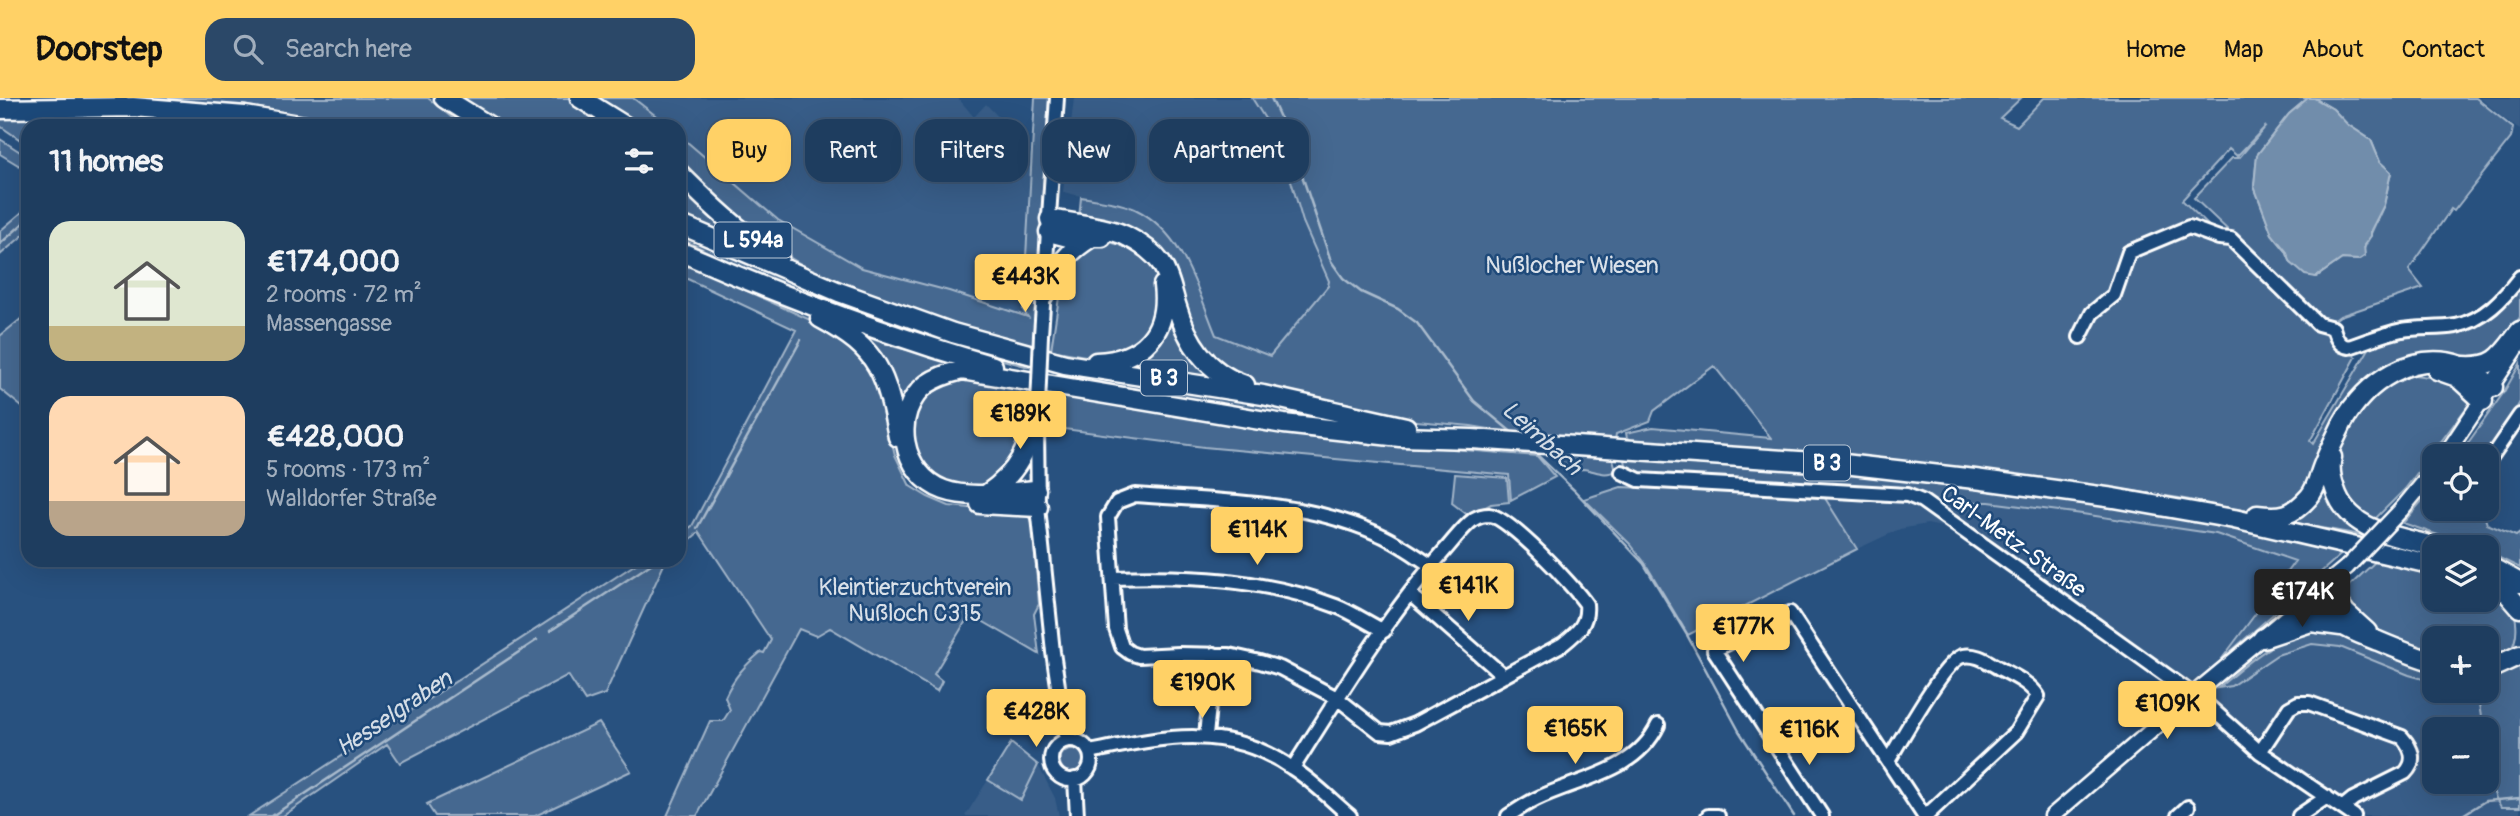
<!DOCTYPE html>
<meta charset="utf-8">
<style>
:root{--surface:#1e3d5f;--page:#2b4868;--text:#f1f3f6;--muted:#a1aebd;--line:#3c5674;--accent:#ffd166}
body{margin:0;font-family:Pangolin,sans-serif;background:var(--page);color:var(--text);height:100vh;display:flex;flex-direction:column;font-size:26px;white-space:nowrap}
*{box-sizing:border-box;margin:0}
p{font-size:23px;color:var(--muted)}
.icon{flex:none;width:38px;height:38px;fill:none;stroke:currentColor;stroke-width:2;stroke-linecap:round;stroke-linejoin:round}
.map{position:relative;flex:1;overflow:hidden}
.side{position:absolute;left:21px;top:21px;width:665px;height:448px;display:flex;flex-direction:column;background:var(--surface);border-radius:21px;box-shadow:0 7px 28px #0002,0 0 0 2px var(--line)}
.side>*{flex:none}
.banner{position:absolute;left:707px;top:21px;width:665px;height:63px;display:flex;gap:14px}
.tools{position:absolute;left:2422px;top:346px;display:grid;gap:14px}
.tools a{display:grid;place-items:center;width:77px;height:77px;border-radius:14px;background:var(--surface);box-shadow:0 7px 28px #0002,0 0 0 2px var(--line);font-size:35px}
.price{position:absolute;translate:-50% -60px;padding:0 16px;border-radius:7px;background:var(--accent);color:#111;font-size:23px;line-height:46px;filter:drop-shadow(0 2px 4px #0008)}
.price::after{content:'';position:absolute;left:50%;top:42px;width:21px;height:16px;margin-left:-10px;background:inherit;clip-path:polygon(0 0,100% 0,50% 100%)}
.price.active{background:#222;color:#fff}
ul{padding:0;list-style:none}
li{display:flex;align-items:center;gap:21px;height:175px;padding:0 28px}
li span{display:grid;place-items:center;flex:none;width:196px;height:140px;border-radius:21px;color:#555}
li>.icon{margin-inline-start:auto}
span .icon{width:84px;height:84px;fill:#fffc;stroke-width:1}
li b{font-size:30px}
h2{display:flex;justify-content:space-between;align-items:center;height:84px;padding:0 28px;font-size:30px}
.pill{padding:0 24px;border-radius:21px;background:var(--surface);box-shadow:0 7px 28px #0002,0 0 0 2px var(--line);font-size:24px;line-height:63px}
.pill.active{background:var(--accent);color:#111}
header{display:flex;align-items:center;gap:42px;box-sizing:border-box;height:98px;padding:0 35px;background:var(--accent);color:#111}
header strong{font-size:33px}
nav{display:flex;gap:38px;margin-inline-start:auto;font-size:24px}
.search{width:490px;height:63px;background:var(--page);display:flex;align-items:center;gap:18px;box-sizing:border-box;padding:0 24px;border-radius:21px;color:var(--muted);font-size:26px}
.map>svg:first-child{display:block}
.built{fill:#375d88}
.green{fill:#446890;stroke:#a2b4c8;stroke-width:2}
.water{fill:#718dab;stroke:#aabbcd;stroke-width:2}
.lines{fill:none;stroke-linecap:round;stroke-linejoin:round}
.stream{stroke:#aabbcd;stroke-width:2.5}
.minor-casing{stroke:#fff;stroke-width:18}
.major-casing{stroke:#fff;stroke-width:19}
.highway-casing{stroke:#fff;stroke-width:23}
.minor{stroke:#1f4a7a;stroke-width:12}
.major{stroke:#1f4a7a;stroke-width:14}
.highway{stroke:#1f4a7a;stroke-width:18}
.minor-bridge-casing{stroke:#fff;stroke-width:18;stroke-linecap:butt}
.major-bridge-casing{stroke:#fff;stroke-width:19;stroke-linecap:butt}
.minor-bridge{stroke:#1f4a7a;stroke-width:12}
.major-bridge{stroke:#1f4a7a;stroke-width:14}
.labels{text-anchor:middle;stroke-width:5;stroke-linejoin:round;paint-order:stroke}
.shield{fill:#1f4a7a;stroke:#bcc9d7;stroke-width:2}
.shield-label{font-size:21px;font-weight:bold;fill:#fff}
.park-label{font-size:23px;fill:#dae1e9;stroke:#1f4a7a}
.street-label{font-size:23px;fill:#fff;stroke:#1f4a7a}
.water-label{font-size:24px;font-style:italic;fill:#d4dde6;stroke:#1f4a7a}
</style>
<header>
<strong>Doorstep</strong>
<div class="search"><svg class="icon" aria-label="search" viewBox="0 0 24 24"><circle cx="10" cy="10" r="6"/><path d="M15 15l6 6"/></svg>Search here</div>
<nav><a>Home</a><a>Map</a><a>About</a><a>Contact</a></nav>
</header>
<div class="map">
<svg width="2520" height="718" viewBox="0 0 2520 718">
<rect width="100%" height="100%" fill="#28517f"/>
<filter id="ink" filterUnits="userSpaceOnUse"><feTurbulence type="fractalNoise" baseFrequency=".0143" numOctaves="2"/><feDisplacementMap in="SourceGraphic" scale="14" xChannelSelector="R" yChannelSelector="G"/><feConvolveMatrix kernelMatrix="1 2 1 2 8 2 1 2 1" color-interpolation-filters="sRGB"/></filter>
<g filter="url(#ink)">
<!-- built -->
<path class="built" d="M633 0H958L974 19 986 6 1021 42 1031 57 1023 212 1030 220 949 193 862 170 778 122 679 37V28H669Z
M1074 0H1252L1269 27 1271 76 1290 79 1303 124 1329 183 1328 188 1270 258 1216 238 1183 159 1134 110 1063 94Z
M2480 0H2520V31L2503 20Z
M1823 397 1902 402 1919 409 1952 431 1927 426 1900 431 1857 451Z
M1933 404H1989L2216 436 2295 464 2221 562 2188 589Z
M2312 546 2340 549 2409 577 2434 584V593H2477L2483 632H2434V684H2487V657L2493 699 2501 709H2520V718H2364L2244 636 2196 607 2214 591 2231 588 2277 557Z
M1038 667 1055 700 1059 718H965L988 682 1021 701Z"/>
<!-- green -->
<path class="green" d="M93 0H428L462 28H359L243 7 79 2Z
M462 0H571L617 28H502Z
M593 0H633L669 28H636Z
M1035 0H1049L1033 247C941 221 840 199 762 141 732 118 705 92 679 66V37L778 122 862 170 949 193 1028 219 1023 212Z
M1252 0H2021L2000 20 2017 28 2044 0H2308L2289 16 2257 57 2254 88 2272 136 2286 153 2291 165 2316 179 2342 161 2359 162 2384 107 2391 74 2380 64 2371 42 2347 26 2333 11 2314 0H2476L2513 30 2511 40 2454 113 2451 111 2447 117 2409 172 2423 190 2340 218 2328 227 2194 100 2232 60H2239L2266 28 2237 58 2229 51 2182 102 2310 226 2319 233H2328L2332 241 2328 240 2356 259 2310 343 2313 346 2370 249 2391 239 2450 233 2520 184V219L2504 245 2484 261 2400 260 2368 281 2352 298 2302 399C2273 426 2214 406 2179 400 1999 371 1817 358 1635 344L1627 340 1626 335 1653 329 1771 340 1714 268 1654 313 1650 323 1616 336 1615 342 1525 337 1471 328 1384 320 1239 280 1202 254 1158 156 1079 121 1081 99C1098 102 1120 104 1135 111 1184 135 1197 191 1216 237L1270 258 1328 188 1329 183 1303 124 1290 79 1271 77 1269 27Z
M108 13 279 28H28V47L0 28V19Z
M0 41 28 59V73L0 56Z
M679 82 768 159 679 120Z
M28 109V133L0 157V133Z
M679 131 1029 259V269L906 236 785 190 679 140Z
M1106 143 1134 151 1147 162 1161 186 1163 200 1139 250 1091 259 1051 252 1061 186 1077 158 1076 153Z
M679 162 819 226 848 243 868 265 884 313 895 357 910 388 928 399 949 408 1022 415 1032 422 1039 506 1034 516 1039 556 970 516 934 576 942 583 937 593 830 530 816 538 799 531 697 718H667L710 623H723L730 612 725 599C734 579 744 568 761 554L764 555 771 542 699 434 679 451V437L692 428 796 232 679 177Z
M1171 208 1225 284 1124 267Z
M28 215V314L0 291V238Z
M855 235 895 249 959 264 943 273 902 322Z
M1051 264 1266 301 1362 326C1258 314 1153 298 1051 273Z
M2520 266V304L2510 322 2483 359H2458L2504 294Z
M2408 276 2449 282 2473 301 2405 391 2370 426 2356 416 2337 377 2340 348 2357 314 2382 287Z
M962 278 1027 289V323L1018 358 984 390 939 384 918 361 910 329 913 314 932 288Z
M1050 294 1404 347 1537 358 1555 379 1511 402 1509 377 1204 349 1048 329Z
M1554 354 1613 361 1616 372C1605 380 1595 372 1583 371 1577 371 1571 372 1565 372Z
M1641 361C1879 367 2114 404 2346 452L2221 562 2295 463 2216 436 2082 416 1989 404H1933L1642 378 1627 371 1625 362Z
M2327 370 2363 432 2366 438 2284 423Z
M1455 376 1507 380 1509 404 1491 406 1469 418 1452 405Z
M1621 389 1823 397 1857 451 1688 537 1645 465 1631 447 1584 401Z
M2434 389V411H2482L2487 426 2516 438 2520 435V470L2487 454V450H2476L2403 425Z
M642 462H666L605 596 585 603 568 577 400 665 387 646 283 718H249Z
M2377 462 2434 478V502H2487V493C2492 495 2498 496 2502 499 2520 511 2520 541 2508 556 2502 560 2493 562 2487 564V541H2434V558L2403 548 2362 522 2343 494Z
M2308 532H2333L2434 570V584L2409 577 2340 549 2312 546 2277 557 2231 588 2218 590C2244 568 2274 541 2308 532Z
M2520 563V709H2501C2486 688 2487 657 2487 632H2483L2477 593H2487V574Z
M599 625 631 673 535 718H435L427 706Z
M1011 645 1038 667 1021 702 988 682Z
M1060 663a12 12 0 1 1 24 0a12 12 0 1 1-24 0Z"/>
<!-- water -->
<path class="water" d="M2308 0H2314L2333 11 2347 26 2371 42 2380 64 2391 74 2384 107 2371 132V138L2364 147 2365 158 2359 162 2342 161 2316 179 2305 177 2291 165 2286 153 2272 136 2254 88 2257 57 2289 16Z"/>
<g class="lines">
<!-- stream -->
<path class="stream" d="M1271 0 1289 39 1331 163 1343 180 1361 194 1398 211 1417 225 1474 303 1514 336
M112 28 118 21
M0 146 28 121
M1532 352 1575 393 1644 466 1687 537 1739 633 1794 718
M697 430 801 242
M679 447 688 441
M550 533 657 462
M272 718 537 542
M2461 718 2485 703 2520 700"/>
<!-- minor casing -->
<g class="minor-casing">
<path id="minor" d="M1041 237 1057 0
M2080 239 2092 215 2114 197 2129 154 2189 129 2219 140 2231 141 2318 226 2333 230C2336 240 2339 248 2349 249 2367 243 2383 236 2402 232 2420 229 2438 231 2456 228 2484 222 2503 201 2520 179
M1037 329 1038 409 1053 554 1066 642
M2487 365 2520 317
M1622 374 1639 382 1907 397 1922 403 2205 605 2260 654 2354 718
M1113 480C1189 477 1265 481 1336 508 1352 514 1368 525 1384 533
M1410 496 1504 578
M1206 638 1214 556
M1051 662a20 20 0 1 1 40 0a20 20 0 1 1-40 0Z
M1090 654C1162 639 1227 624 1292 670 1313 683 1331 702 1350 718
M2260 654 2289 610 2298 605H2309L2402 639C2412 650 2417 663 2405 675L2353 701 2342 710
M1888 663C1900 644 1945 561 1963 558 1976 555 1988 564 1999 570 2013 578 2029 584 2038 598L2016 634 1926 718
M1293 670C1340 596 1387 518 1445 452 1454 442 1463 429 1474 421 1479 418 1484 417 1489 417 1508 418 1574 488 1586 506 1588 526 1578 534 1563 546L1415 626 1391 635 1380 634 1337 600 1280 570 1260 564 1229 557 1179 556 1139 558 1130 555 1122 549 1116 531 1108 419 1117 404 1135 397C1215 403 1301 402 1376 435 1396 443 1413 456 1432 468
M1075 681 1077 718
M1508 718C1517 712 1526 706 1536 701 1579 680 1635 675 1658 627
M1708 718H1718
M1822 718 1714 552 1790 515 1924 718
M2178 718 2188 709
M2299 718 2327 699"/>
</g>
<!-- major casing -->
<g class="major-casing">
<path id="major" d="M2444 359 2520 245
M2401 412 2434 372
M2052 718 2201 590 2347 469"/>
</g>
<!-- highway casing -->
<g class="highway-casing">
<path id="highway" d="M444 0 489 28
M580 0 625 28
M0 11 133 9 245 18 305 28
M679 75C710 106 741 136 779 159
M1050 121C1070 125 1111 129 1128 139 1140 145 1153 154 1161 165 1169 177 1172 192 1176 206 1187 244 1206 274 1245 287
M679 126 839 194 953 235 1065 266 1263 297 1406 329
M1049 134 1068 139H1102
M679 153C781 198 886 237 993 268
M1043 198C1061 168 1060 159 1092 139
M820 220C880 252 886 276 898 339
M1096 264C1143 262 1169 234 1163 187
M2464 268C2496 270 2502 257 2520 233
M2437 272 2457 279 2483 303
M2332 359C2329 370 2331 380 2335 391 2349 436 2401 438 2440 450
M1036 392C1008 394 972 402 944 392 902 377 889 315 927 286 937 279 950 275 962 272L1284 326 1400 339 1472 341 1844 366 1975 381 2114 400 2234 421 2434 467
M987 396C1020 373 1027 351 1037 315
M980 406 1038 409
M2257 417C2282 420 2292 418 2309 399 2317 390 2319 376 2324 365 2329 352 2336 339 2342 326 2365 284 2413 251 2462 268 2473 272 2483 282 2493 289
M2487 467 2520 485
M2487 485 2507 495 2520 510
M2326 488 2346 515 2367 534
M2318 494C2327 526 2350 532 2378 543 2397 551 2414 558 2434 564
M2263 540 2311 524 2341 528
M2487 572 2520 557"/>
</g>
<!-- minor -->
<use href="#minor" class="minor"/>
<!-- major -->
<use href="#major" class="major"/>
<!-- highway -->
<use href="#highway" class="highway"/>
<!-- minor-bridge casing -->
<g class="minor-bridge-casing">
<path id="minor-bridge" d="M1038 307 1041 237"/>
</g>
<!-- major-bridge casing -->
<g class="major-bridge-casing">
<path id="major-bridge" d="M2347 469 2401 412"/>
</g>
<!-- minor-bridge -->
<use href="#minor-bridge" class="minor-bridge"/>
<!-- major-bridge -->
<use href="#major-bridge" class="major-bridge"/>
</g>
</g>
<g class="labels">
<!-- shield labels -->
<g class="shield">
<rect x="714.5" y="124.5" width="77" height="35" rx="5"/>
<rect x="1141" y="262.5" width="46" height="35" rx="5"/>
<rect x="1804" y="347.5" width="46" height="35" rx="5"/>
</g>
<g class="shield-label">
<text x="753" y="149">L 594a</text>
<text x="1164" y="287">B 3</text>
<text x="1827" y="372">B 3</text>
</g>
<!-- park labels -->
<g class="park-label">
<text x="1572" y="175">Nußlocher Wiesen</text>
<text x="915" y="497">Kleintierzuchtverein<tspan x="915" dy="26">Nußloch C315</tspan></text>
</g>
<!-- street labels -->
<g class="street-label">
<text transform="translate(2014 443) rotate(36)" y="8">Carl-Metz-Straße</text>
</g>
<!-- water labels -->
<g class="water-label">
<text transform="translate(1542 340) rotate(42)" y="8">Leimbach</text>
<text transform="translate(394 615) rotate(-34)" y="8">Hesselgraben</text>
</g>
</g>
</svg>
<div class="tools">
<a><svg class="icon" aria-label="locate" viewBox="0 0 24 24"><circle cx="12" cy="12" r="6"/><path d="M12 2v4M12 18v4M2 12h4M18 12h4"/></svg></a>
<a><svg class="icon" aria-label="layers" viewBox="0 0 24 24"><path d="M12 4l9 5-9 5-9-5zM3 14l9 5 9-5"/></svg></a>
<a>+</a>
<a>−</a>
</div>
<b class="price" style="left:1025px;top:216px">€443K</b>
<b class="price" style="left:1020px;top:353px">€189K</b>
<b class="price" style="left:1257px;top:469px">€114K</b>
<b class="price" style="left:1468px;top:525px">€141K</b>
<b class="price active" style="left:2302px;top:531px">€174K</b>
<b class="price" style="left:1743px;top:566px">€177K</b>
<b class="price" style="left:1202px;top:622px">€190K</b>
<b class="price" style="left:2167px;top:643px">€109K</b>
<b class="price" style="left:1036px;top:651px">€428K</b>
<b class="price" style="left:1575px;top:668px">€165K</b>
<b class="price" style="left:1809px;top:669px">€116K</b>
<div class="banner">
<a class="pill active">Buy</a>
<a class="pill">Rent</a>
<a class="pill">Filters</a>
<a class="pill">New</a>
<a class="pill">Apartment</a>
</div>
<section class="side">
<h2>11 homes<svg class="icon" aria-label="filters" viewBox="0 0 24 24"><path d="M4 7h16M4 17h16"/><circle cx="9" cy="7" r="2"/><circle cx="15" cy="17" r="2"/></svg></h2>
<ul>
<li><span style="background:linear-gradient(#dfe7d0 75%,#c2b280 0)"><svg class="icon" aria-label="home" viewBox="0 0 24 24"><path d="M3 11l9-7 9 7M6 9v11h12V9"/></svg></span><div><b>€174,000</b><p>2 rooms · 72 m²</p><p>Massengasse</p></div></li>
<li><span style="background:linear-gradient(#ffd9b3 75%,#b9a48a 0)"><svg class="icon" aria-label="home" viewBox="0 0 24 24"><path d="M3 11l9-7 9 7M6 9v11h12V9"/></svg></span><div><b>€428,000</b><p>5 rooms · 173 m²</p><p>Walldorfer Straße</p></div></li>
</ul>
</section>
</div>
